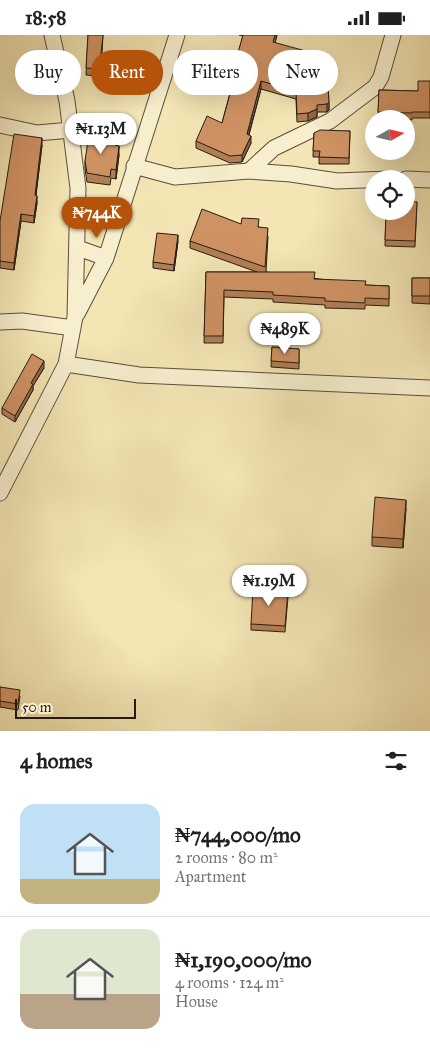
<!DOCTYPE html>
<meta charset="utf-8">
<style>
:root{--surface:#fff;--page:#f6f6f6;--text:#202124;--muted:#757577;--line:#e0e0e0;--accent:#b45309}
body{margin:0;font-family:"IM FELL Great Primer",serif;background:var(--page);color:var(--text);height:100vh;display:flex;flex-direction:column;font-size:19px;white-space:nowrap}
*{box-sizing:border-box;margin:0}
p{font-size:16px;color:var(--muted)}
.icon{flex:none;width:28px;height:28px;fill:none;stroke:currentColor;stroke-width:2;stroke-linecap:round;stroke-linejoin:round}
.map{position:relative;height:696px;overflow:hidden}
.side{display:flex;flex-direction:column;background:var(--surface);flex:1}
.side>*{flex:none}
.guide{position:absolute;left:15px;top:15px;width:400px;height:45px;display:flex;gap:10px}
.needle{width:32px;rotate:82deg}
.fabs{position:absolute;left:365px;top:75px;display:grid;gap:10px}
.fabs a{display:grid;place-items:center;width:50px;height:50px;border-radius:50%;background:var(--surface);box-shadow:0 5px 20px #0002;font-size:25px}
.scale{position:absolute;left:15px;bottom:12px;width:121px;box-sizing:border-box;padding-left:5px;border:2px solid #251c13;border-top:0;font-size:14px;line-height:18px;white-space:nowrap;color:#251c13;-webkit-text-stroke:4px #f7eece;paint-order:stroke}
.price{position:absolute;translate:-50% -42px;padding:0 11px;border-radius:18px;background:#fff;color:#222;font-size:16px;line-height:32px;filter:drop-shadow(0 1px 2px #0008)}
.price::after{content:'';position:absolute;left:50%;top:30px;width:15px;height:11px;margin-left:-8px;background:inherit;clip-path:polygon(0 0,100% 0,50% 100%)}
.price.on{background:var(--accent);color:#fff}
ul{padding:0;list-style:none}
li{display:flex;align-items:center;gap:15px;height:125px;padding:0 20px}
li+li{border-top:1px solid var(--line)}
li span{display:grid;place-items:center;flex:none;width:140px;height:100px;border-radius:15px;color:#555}
li>.icon{margin-inline-start:auto}
span .icon{width:60px;height:60px;fill:#fffc;stroke-width:1}
li b{font-size:21px}
h2{display:flex;justify-content:space-between;align-items:center;height:60px;padding:0 20px;font-size:21px}
.pill{padding:0 18px;border-radius:22px;background:var(--surface);box-shadow:0 5px 20px #0002;font-size:18px;line-height:45px}
.pill.on{background:var(--accent);color:#fff}
.status{display:flex;justify-content:space-between;align-items:center;height:35px;padding:0 25px;background:var(--surface);direction:ltr}
.status svg{height:14px;fill:currentColor}
.map>svg:first-child{display:block}
.lines{fill:none;stroke-linecap:round;stroke-linejoin:round}
.street-casing{stroke:#584e3b;stroke-width:17}
.street{stroke:#f7eece;stroke-width:15}
.wall{fill:#b27e55;stroke:#251c13}
.shaded-wall{fill:#916645;stroke:#251c13}
.building{fill:#cf9263;stroke:#251c13}
</style>
<div class="status"><b>18:58</b><svg viewBox="0 0 49 12"><path d="M0 12V9h3v3zM5 12V6h3v6zM10 12V3h3v9zM15 12V0h3v12zM26 1h20v11H26zM47 4h2v5h-2z"/></svg></div>
<div class="map">
<svg width="430" height="696" viewBox="0 0 430 696">
<rect width="100%" height="100%" fill="#f3e5b4"/>
<filter id="stains"><feTurbulence type="fractalNoise" baseFrequency=".004" numOctaves="4"/><feColorMatrix values="0 0 0 0 .2 0 0 0 0 .09 0 0 0 0 .02 0 0 0 .5 -.17"/></filter>
<radialGradient id="worn" r=".72"><stop offset=".6" stop-color="#630" stop-opacity="0"/><stop offset="1" stop-color="#630" stop-opacity=".3"/></radialGradient>
<g class="lines">
<!-- street casing -->
<g class="street-casing">
<path id="street" d="M0 90 37 98 71 95
M134 131 175 142 249 136 291 139 337 146 389 144
M249 136 274 113 330 86 375 52 381 42 393 0
M406 144 430 145
M78 213 106 223
M77 279 106 223 177 0
M0 287 22 286 73 293
M66 329 139 340 430 353
M0 458 66 329 75 282 78 153 67 66 52 0"/>
</g>
<!-- street -->
<use href="#street" class="street"/>
</g>
<!-- wall -->
<path class="wall" d="M88 0H103L102 19 146 29 145 45 86 40Z
M239 0H277L275 8 331 31 328 42 329 75 327 77H317V82L308 86 297 87 296 64 261 54 249 100 251 108 242 127 230 128 196 113V106L222 88 233 47H232V39L243 1Z
M430 46V83H412V85L378 83 379 55 418 56Z
M350 96 349 129H319V122H313L314 98Z
M42 110 36 160 37 168 34 188 21 186 14 235 0 233V186Z
M116 111 119 120 116 144 111 143 110 150 87 147 85 134V126Z
M417 167 415 212 385 211 386 176Z
M241 189 259 192 268 201 266 237 365 250 389 251V271L365 270V274L325 273V270L273 267V264L224 262 223 308H204L206 237H257L190 213V206Z
M178 206 174 236 153 233V227Z
M412 243H430V269L412 268Z
M272 312 299 314V334L271 332Z
M44 333 33 351V355L15 387 2 379V373Z
M406 473 403 513 372 511V502Z
M288 562 285 597 251 595V589Z
M0 652 20 661 18 675 0 672Z"/>
<!-- shaded-wall -->
<path class="shaded-wall" d="M275 0H277L273 15V7Z
M331 23V31L327 44V36Z
M261 46V54L247 106V99Z
M329 67V75L327 77V69Z
M317 74V82L308 86V78Z
M251 101V108L242 127V120Z
M42 103V110L35 168V160Z
M119 111V120L116 144V135Z
M37 161V168L34 188V181Z
M21 179V186L14 235V228Z
M178 200V206L174 236V230Z
M44 326V333L33 351V355L15 387V381L31 348Z
M406 465V473L403 513V504Z"/>
<!-- building -->
<path class="building" d="M88 0H103L101 19 146 22 145 38 86 33Z
M243 0H275L273 7 331 23 327 36 329 67 327 69 317 70V74L308 78 297 79 296 56 261 46 247 99 251 101 242 120 230 121 196 106 207 81 222 88 235 40 232 39Z
M418 46H430V77H412V78L378 77 379 55 418 56Z
M320 95 350 96 349 123 319 122 320 116H313L314 98Z
M14 99 42 103 35 160 37 161 34 181 21 179 14 228 0 226V186Z
M89 99 116 103 115 110 119 111 116 135 111 134 110 142 87 138 85 126Z
M406 166 417 167 415 206 385 205 386 176H406Z
M202 174 241 189 242 183 259 184 258 192 268 193 265 232 190 206Z
M157 198 178 200 174 230 153 227Z
M206 237H315L314 244 366 246 365 250 389 251V264L365 263V268L325 266V263L273 260V257L224 255 223 301H204Z
M412 243H430V261H412Z
M272 312 299 314V328L271 326Z
M32 319 44 326 31 348 33 349 15 381 2 373Z
M375 462 406 465 403 504 372 502Z
M253 554 288 556 285 591 251 589Z
M0 652 20 655 18 669 0 666Z"/>
<rect width="100%" height="100%" filter="url(#stains)"/>
<rect width="100%" height="100%" fill="url(#worn)"/>
</svg>
<div class="fabs">
<a><svg class="needle" viewBox="-14 -14 28 28"><path d="M0-13l5 13h-10z" fill="#e53935"/><path d="M0 13l5-13h-10z" fill="#757577"/></svg></a>
<a><svg class="icon" aria-label="locate" viewBox="0 0 24 24"><circle cx="12" cy="12" r="6"/><path d="M12 2v4M12 18v4M2 12h4M18 12h4"/></svg></a>
</div>
<div class="scale">50 m</div>
<b class="price" style="left:101px;top:120px">₦1.13M</b>
<b class="price on" style="left:97px;top:204px">₦744K</b>
<b class="price" style="left:285px;top:320px">₦489K</b>
<b class="price" style="left:269px;top:572px">₦1.19M</b>
<div class="guide">
<a class="pill">Buy</a>
<a class="pill on">Rent</a>
<a class="pill">Filters</a>
<a class="pill">New</a>
</div>
</div>
<section class="side">
<h2>4 homes<svg class="icon" aria-label="filters" viewBox="0 0 24 24"><path d="M4 7h16M4 17h16"/><circle cx="9" cy="7" r="2"/><circle cx="15" cy="17" r="2"/></svg></h2>
<ul>
<li><span style="background:linear-gradient(#bfe0f5 75%,#c2b280 0)"><svg class="icon" aria-label="home" viewBox="0 0 24 24"><path d="M3 11l9-7 9 7M6 9v11h12V9"/></svg></span><div><b>₦744,000/mo</b><p>2 rooms · 80 m²</p><p>Apartment</p></div></li>
<li><span style="background:linear-gradient(#dfe7d0 65%,#b9a48a 0)"><svg class="icon" aria-label="home" viewBox="0 0 24 24"><path d="M3 11l9-7 9 7M6 9v11h12V9"/></svg></span><div><b>₦1,190,000/mo</b><p>4 rooms · 124 m²</p><p>House</p></div></li>
</ul>
</section>
